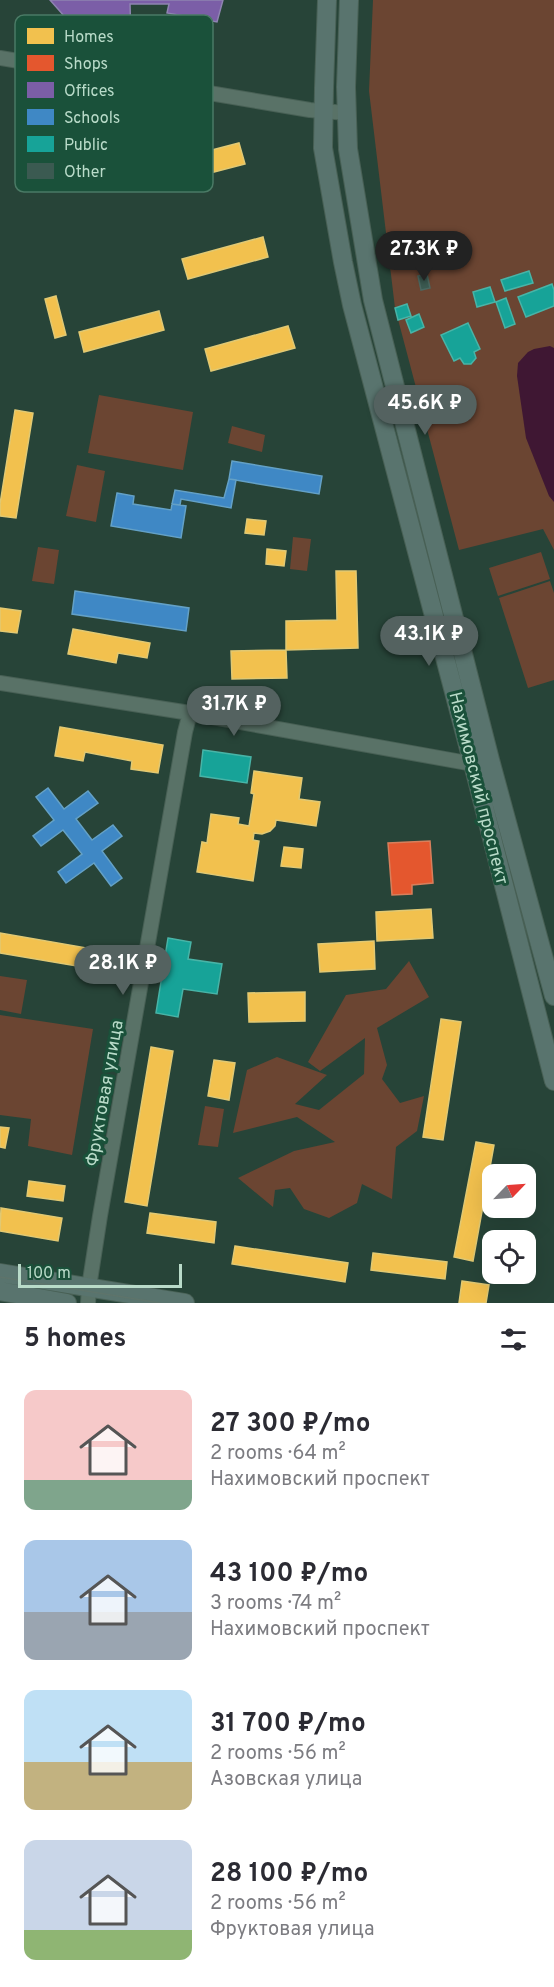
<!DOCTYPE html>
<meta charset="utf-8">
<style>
:root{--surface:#fff;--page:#f2f2f3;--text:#2b2b33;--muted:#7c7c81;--accent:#546260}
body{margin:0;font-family:Overpass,sans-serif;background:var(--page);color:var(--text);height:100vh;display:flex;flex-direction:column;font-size:22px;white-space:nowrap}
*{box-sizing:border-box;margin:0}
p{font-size:20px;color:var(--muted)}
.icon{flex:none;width:33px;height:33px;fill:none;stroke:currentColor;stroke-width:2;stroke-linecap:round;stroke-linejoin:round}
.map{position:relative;height:1303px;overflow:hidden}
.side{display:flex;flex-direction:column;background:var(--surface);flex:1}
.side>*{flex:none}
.needle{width:39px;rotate:65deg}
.buttons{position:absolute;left:482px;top:1164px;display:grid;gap:12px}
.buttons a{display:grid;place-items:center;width:54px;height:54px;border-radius:12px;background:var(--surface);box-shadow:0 6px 24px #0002;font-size:30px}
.scale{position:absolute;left:18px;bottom:15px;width:164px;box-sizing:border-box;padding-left:6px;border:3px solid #b9dbc9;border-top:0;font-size:16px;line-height:21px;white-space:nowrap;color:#b9dbc9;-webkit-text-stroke:4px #1a513a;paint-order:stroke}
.price{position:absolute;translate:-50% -51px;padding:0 14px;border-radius:21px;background:var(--accent);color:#fff;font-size:20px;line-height:39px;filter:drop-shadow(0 2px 3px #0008)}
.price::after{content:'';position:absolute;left:50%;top:36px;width:18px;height:14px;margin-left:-9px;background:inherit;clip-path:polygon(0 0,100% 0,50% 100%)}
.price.active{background:#222;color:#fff}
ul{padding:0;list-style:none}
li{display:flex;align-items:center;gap:18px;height:150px;padding:0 24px}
li span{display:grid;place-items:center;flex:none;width:168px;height:120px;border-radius:12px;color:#555}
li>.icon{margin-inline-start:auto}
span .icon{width:72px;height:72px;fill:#fffc;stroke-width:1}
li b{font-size:26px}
h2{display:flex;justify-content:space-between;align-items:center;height:72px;padding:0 24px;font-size:26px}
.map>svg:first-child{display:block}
.green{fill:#6b4532}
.water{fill:#3f1733}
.homes{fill:#f2c14e;stroke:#e1c973;stroke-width:1.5}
.shops{fill:#e4572e;stroke:#d77f5c;stroke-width:1.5}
.offices{fill:#7b5ea7;stroke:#8e84b1;stroke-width:1.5}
.schools{fill:#3f88c5;stroke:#64a1c6;stroke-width:1.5}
.public{fill:#17a398;stroke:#48b4a7;stroke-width:1.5}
.building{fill:#3b5a51;stroke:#4b6861;stroke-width:1.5}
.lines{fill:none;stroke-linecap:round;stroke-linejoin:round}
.minor-casing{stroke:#486055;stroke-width:16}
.major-casing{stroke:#486055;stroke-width:20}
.minor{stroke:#597267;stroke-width:14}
.major{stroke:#59746e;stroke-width:18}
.tram{stroke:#5e746b;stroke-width:1.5}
.labels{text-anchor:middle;stroke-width:6;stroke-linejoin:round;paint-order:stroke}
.street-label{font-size:18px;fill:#b9dbc9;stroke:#1a513a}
.key{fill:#1a513a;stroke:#4a7a65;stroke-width:1.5}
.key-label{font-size:16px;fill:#b9dbc9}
</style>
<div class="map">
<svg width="554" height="1303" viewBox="0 0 554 1303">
<rect width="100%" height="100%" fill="#274438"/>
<!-- green -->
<path class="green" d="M373 0H554V550L543 529 459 550 395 308 369 91Z
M99 395 193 412 183 470 88 453Z
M232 426 265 435 262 452 228 443Z
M77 465 105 471 96 522 66 516Z
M293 537 311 539 307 571 290 569Z
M38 547 59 550 54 584 32 581Z
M541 552 550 579 498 596 489 568Z
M550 581 554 593V680L528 688 499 598Z
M409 961 429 997 377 1028 387 1065 382 1079 400 1103 424 1096 417 1131 396 1147 392 1199 362 1184 357 1203 329 1218 304 1209 290 1188 275 1190 273 1207 238 1178 294 1151 335 1142 297 1117 233 1133 247 1070 277 1057 327 1075 295 1104 319 1110 364 1074 365 1038 320 1071 308 1062 346 995 386 989Z
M0 976 27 980 21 1014 0 1010Z
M0 1015 93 1029 72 1155 28 1146 31 1119 0 1115Z
M205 1106 224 1109 218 1147 198 1145Z"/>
<!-- water -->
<path class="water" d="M550 346 554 348V502L549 496 526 438 517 376 518 363 528 352 534 349Z"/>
<!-- homes -->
<path class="homes" d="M239 143 245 164 160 186 154 165Z
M263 237 268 257 188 279 182 259Z
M56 296 66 335 55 338 45 299Z
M159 311 164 330 84 352 79 332Z
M288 326 295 348 211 371 205 349Z
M15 410 33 413 16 518 0 516V504Z
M247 519 266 521 264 535 245 533Z
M267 549 286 551 284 566 266 564Z
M336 571H356L358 648 286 650V621L337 620Z
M0 608 21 611 17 633 0 631Z
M73 629 150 643 147 658 118 653 116 663 68 654Z
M286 650 287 678 232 679 231 651Z
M60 727 163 745 158 773 131 769 132 761 85 752 83 761 55 756Z
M254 771 302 778 299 799 320 802 316 826 276 820 275 826 270 831 262 834 254 833 253 840 259 841 253 881 197 872 202 842 207 843 211 814 239 818 238 824 249 826 254 794 251 793Z
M284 847 303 849 301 868 281 866Z
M431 909 433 938 377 941 376 912Z
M0 933 110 952 106 971 0 953Z
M374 941 375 969 320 972 318 944Z
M305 992V1021L249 1022 248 993Z
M441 1019 461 1022 443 1140 423 1137Z
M151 1047 173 1051 147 1206 125 1202Z
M214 1060 235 1063 229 1100 208 1096Z
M0 1127 9 1128 5 1148 0 1147Z
M476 1142 494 1145 473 1261 454 1257Z
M29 1181 65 1186 63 1201 27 1196Z
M1 1208 62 1218 58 1241 0 1231Z
M150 1213 216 1222 214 1243 147 1233Z
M235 1246 348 1263 345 1282 232 1264Z
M373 1253 447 1262 445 1279 371 1270Z
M462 1281 489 1285 486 1303H459Z"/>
<!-- shops -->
<path class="shops" d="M430 841 433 883 412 885V894L392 895 388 843Z"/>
<!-- offices -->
<path class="offices" d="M50 0H223L217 22 167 13 169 4H130L131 42 96 35 82 29 65 17Z"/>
<!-- schools -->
<path class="schools" d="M232 461 322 476 319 494 229 479Z
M229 479 236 480 231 508 181 499 180 505 172 504 175 490 224 498Z
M117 493 134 496 133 504 171 510 172 504 186 506 181 538 111 526Z
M75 591 189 608 186 631 72 614Z
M48 788 64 809 88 791 98 803 76 819 92 840 113 825 122 836 102 851 122 878 111 886 94 863 66 883 58 872 82 854 63 830 41 846 33 836 54 820 36 797Z"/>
<!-- public -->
<path class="public" d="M529 271 533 283 505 291 501 280Z
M552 284 554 290V306L526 317 518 297Z
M490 287 495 302 477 307 473 292Z
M506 298 515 324 505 328 496 302Z
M407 304 411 316 398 320 395 308Z
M419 314 424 327 411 333 406 320Z
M468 323 480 349 474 352 476 358 471 364H464L460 358 454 361 441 335Z
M203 750 251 757 247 783 200 776Z
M168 938 191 942 188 959 222 964 217 994 183 989 178 1017 156 1013Z"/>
<!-- building -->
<path class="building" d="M427 274 430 288 421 290 418 276Z"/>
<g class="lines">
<!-- minor casing -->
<g class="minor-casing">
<path id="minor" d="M0 58 310 110 347 113
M0 683 190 713 473 764H479
M88 1303 89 1287 100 1216 185 732 190 713"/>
</g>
<!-- major casing -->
<g class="major-casing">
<path id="major" d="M327 0 324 88 323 148 343 262 352 305 473 764 554 1081
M349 0 346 87 348 149 373 300 490 760 554 996
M0 1273 185 1303
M0 1291 67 1303"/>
</g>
<!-- minor -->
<use href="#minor" class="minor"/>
<!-- major -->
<use href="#major" class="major"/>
<!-- tram -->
<path class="tram" d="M0 1277 160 1303"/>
</g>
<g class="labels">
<!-- street labels -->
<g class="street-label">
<text transform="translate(479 788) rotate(76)" y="6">Нахимовский проспект</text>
<text transform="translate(104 1093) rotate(-80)" y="6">Фруктовая улица</text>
</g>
</g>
<!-- legend -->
<rect x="15" y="15" width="198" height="177" rx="9" class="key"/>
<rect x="27" y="28" width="27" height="16" fill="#f2c14e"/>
<rect x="27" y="55" width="27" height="16" fill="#e4572e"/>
<rect x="27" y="82" width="27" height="16" fill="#7b5ea7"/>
<rect x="27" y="109" width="27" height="16" fill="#3f88c5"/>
<rect x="27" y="136" width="27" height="16" fill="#17a398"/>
<rect x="27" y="163" width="27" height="16" fill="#3b5a51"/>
<g class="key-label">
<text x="64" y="42">Homes</text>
<text x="64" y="69">Shops</text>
<text x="64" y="96">Offices</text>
<text x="64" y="123">Schools</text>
<text x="64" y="150">Public</text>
<text x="64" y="177">Other</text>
</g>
</svg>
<div class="buttons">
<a><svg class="needle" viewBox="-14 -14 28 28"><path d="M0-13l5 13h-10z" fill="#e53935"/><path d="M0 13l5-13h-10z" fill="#7c7c81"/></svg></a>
<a><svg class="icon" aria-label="locate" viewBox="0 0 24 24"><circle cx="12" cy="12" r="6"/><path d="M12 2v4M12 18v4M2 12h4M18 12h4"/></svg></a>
</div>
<div class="scale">100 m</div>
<b class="price active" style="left:424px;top:282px">27.3K ₽</b>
<b class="price" style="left:425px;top:436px">45.6K ₽</b>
<b class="price" style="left:429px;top:667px">43.1K ₽</b>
<b class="price" style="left:234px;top:737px">31.7K ₽</b>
<b class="price" style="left:123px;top:996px">28.1K ₽</b>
</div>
<section class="side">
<h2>5 homes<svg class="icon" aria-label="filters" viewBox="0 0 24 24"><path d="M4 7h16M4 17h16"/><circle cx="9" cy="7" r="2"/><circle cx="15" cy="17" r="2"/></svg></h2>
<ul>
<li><span style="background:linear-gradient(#f6c9c9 75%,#7fa58c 0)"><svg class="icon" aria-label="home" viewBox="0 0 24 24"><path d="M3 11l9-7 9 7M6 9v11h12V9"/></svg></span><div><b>27 300 ₽/mo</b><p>2 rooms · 64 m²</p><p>Нахимовский проспект</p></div></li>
<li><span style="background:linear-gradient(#a9c7e8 60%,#9aa5b1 0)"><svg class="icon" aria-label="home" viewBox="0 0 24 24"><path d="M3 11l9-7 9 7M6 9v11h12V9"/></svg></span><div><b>43 100 ₽/mo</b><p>3 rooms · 74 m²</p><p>Нахимовский проспект</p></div></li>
<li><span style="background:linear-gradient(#bfe0f5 60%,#c2b280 0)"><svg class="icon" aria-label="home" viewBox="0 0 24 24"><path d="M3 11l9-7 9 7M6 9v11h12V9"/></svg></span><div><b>31 700 ₽/mo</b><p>2 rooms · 56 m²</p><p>Азовская улица</p></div></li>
<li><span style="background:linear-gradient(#c9d6e8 75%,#8fb573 0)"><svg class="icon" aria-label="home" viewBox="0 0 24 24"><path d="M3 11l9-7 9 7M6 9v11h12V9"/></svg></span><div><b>28 100 ₽/mo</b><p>2 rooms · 56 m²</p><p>Фруктовая улица</p></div></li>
</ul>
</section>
